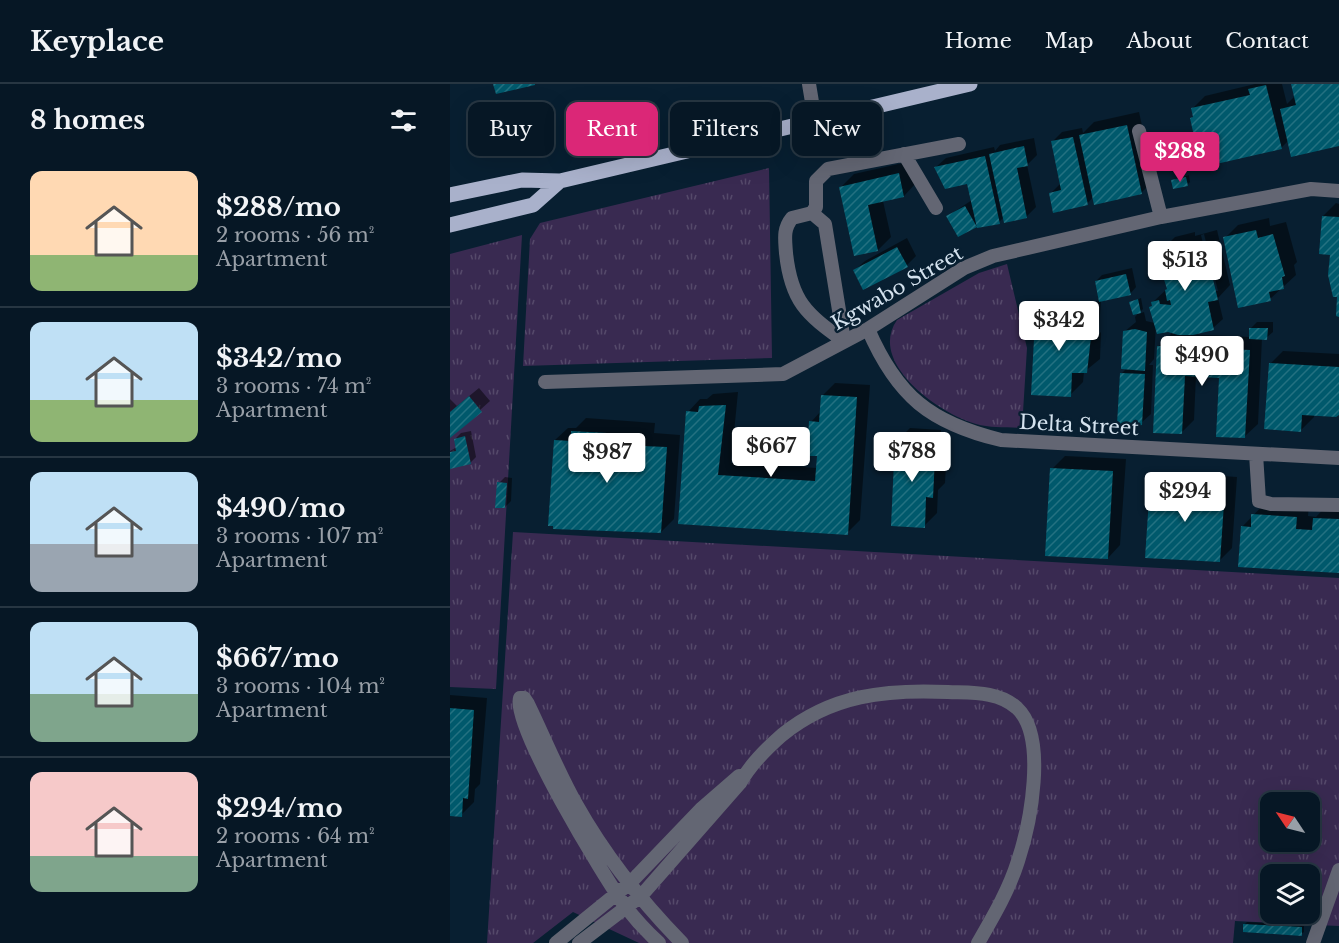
<!DOCTYPE html>
<meta charset="utf-8">
<style>
:root{--surface:#061725;--page:#0f202d;--text:#f1f3f6;--muted:#989fa7;--line:#273642;--accent:#db2777}
body{margin:0;font-family:"Libre Baskerville",serif;background:var(--page);color:var(--text);height:100vh;display:flex;flex-direction:column;font-size:22px;white-space:nowrap}
*{box-sizing:border-box;margin:0}
p{font-size:20px;color:var(--muted)}
.icon{flex:none;width:33px;height:33px;fill:none;stroke:currentColor;stroke-width:2;stroke-linecap:round;stroke-linejoin:round}
.map{position:relative;flex:1;overflow:hidden}
.details{display:flex;flex-direction:column;background:var(--surface);width:450px}
.details>*{flex:none}
.hud{position:absolute;left:18px;top:18px;width:570px;height:54px;display:flex;gap:12px}
.needle{width:39px;rotate:305deg}
.fabs{position:absolute;left:810px;top:708px;display:grid;gap:12px}
.fabs a{display:grid;place-items:center;width:60px;height:60px;border-radius:12px;background:var(--surface);box-shadow:0 6px 24px #0002,0 0 0 2px var(--line);font-size:30px}
.price{position:absolute;translate:-50% -51px;padding:0 14px;border-radius:6px;background:#fff;color:#222;font-size:20px;line-height:39px;filter:drop-shadow(0 2px 3px #0008)}
.price::after{content:'';position:absolute;left:50%;top:36px;width:18px;height:14px;margin-left:-9px;background:inherit;clip-path:polygon(0 0,100% 0,50% 100%)}
.price.selected{background:var(--accent);color:#fff}
ul{padding:0;list-style:none}
li{display:flex;align-items:center;gap:18px;height:150px;padding:0 30px}
li+li{border-top:2px solid var(--line)}
li span{display:grid;place-items:center;flex:none;width:168px;height:120px;border-radius:12px;color:#555}
li>.icon{margin-inline-start:auto}
span .icon{width:72px;height:72px;fill:#fffc;stroke-width:1}
li b{font-size:26px}
h2{display:flex;justify-content:space-between;align-items:center;height:72px;padding:0 30px;font-size:26px}
.pill{padding:0 21px;border-radius:12px;background:var(--surface);box-shadow:0 6px 24px #0002,0 0 0 2px var(--line);font-size:21px;line-height:54px}
.pill.selected{background:var(--accent);color:#fff}
header{display:flex;align-items:center;gap:36px;box-sizing:border-box;height:84px;padding:0 30px;background:var(--surface);border-bottom:2px solid var(--line)}
header strong{font-size:28px}
nav{display:flex;gap:33px;margin-inline-start:auto;font-size:21px}
main{display:flex;flex:1;min-height:0}
.map>svg:first-child{display:block}
.grass{fill:url(#grass-tufts);fill-rule:evenodd}
.shadow{fill:#0007;fill-rule:evenodd}
.building{fill:url(#building-hatch)}
.lines{fill:none;stroke-linecap:round;stroke-linejoin:round}
.minor{stroke:#636673;stroke-width:14}
.major{stroke:#a9b1cb;stroke-width:15}
.labels{text-anchor:middle;stroke-width:5;stroke-linejoin:round;paint-order:stroke}
.street-label{font-size:20px;fill:#d4e2ee;stroke:#081f31}
</style>
<header>
<strong>Keyplace</strong>
<nav><a>Home</a><a>Map</a><a>About</a><a>Contact</a></nav>
</header>
<main>
<section class="details">
<h2>8 homes<svg class="icon" aria-label="filters" viewBox="0 0 24 24"><path d="M4 7h16M4 17h16"/><circle cx="9" cy="7" r="2"/><circle cx="15" cy="17" r="2"/></svg></h2>
<ul>
<li><span style="background:linear-gradient(#ffd9b3 70%,#8fb573 0)"><svg class="icon" aria-label="home" viewBox="0 0 24 24"><path d="M3 11l9-7 9 7M6 9v11h12V9"/></svg></span><div><b>$288/mo</b><p>2 rooms · 56 m²</p><p>Apartment</p></div></li>
<li><span style="background:linear-gradient(#bfe0f5 65%,#8fb573 0)"><svg class="icon" aria-label="home" viewBox="0 0 24 24"><path d="M3 11l9-7 9 7M6 9v11h12V9"/></svg></span><div><b>$342/mo</b><p>3 rooms · 74 m²</p><p>Apartment</p></div></li>
<li><span style="background:linear-gradient(#bfe0f5 60%,#9aa5b1 0)"><svg class="icon" aria-label="home" viewBox="0 0 24 24"><path d="M3 11l9-7 9 7M6 9v11h12V9"/></svg></span><div><b>$490/mo</b><p>3 rooms · 107 m²</p><p>Apartment</p></div></li>
<li><span style="background:linear-gradient(#bfe0f5 60%,#7fa58c 0)"><svg class="icon" aria-label="home" viewBox="0 0 24 24"><path d="M3 11l9-7 9 7M6 9v11h12V9"/></svg></span><div><b>$667/mo</b><p>3 rooms · 104 m²</p><p>Apartment</p></div></li>
<li><span style="background:linear-gradient(#f6c9c9 70%,#7fa58c 0)"><svg class="icon" aria-label="home" viewBox="0 0 24 24"><path d="M3 11l9-7 9 7M6 9v11h12V9"/></svg></span><div><b>$294/mo</b><p>2 rooms · 64 m²</p><p>Apartment</p></div></li>
</ul>
</section>
<div class="map">
<svg width="889" height="859" viewBox="0 0 889 859">
<defs>
<pattern id="grass-tufts" width="24" height="20" patternUnits="userSpaceOnUse" patternTransform="scale(1.5)"><rect width="24" height="20" fill="#392a51"/><path d="M3 7l-1-3M5 7V3M7 7l1-3M15 17l-1-3M17 17v-4M19 17l1-3" fill="none" stroke="#55496a"/></pattern>
<pattern id="building-hatch" width="6" height="6" patternUnits="userSpaceOnUse" patternTransform="scale(1.5)"><rect width="6" height="6" fill="#00596c"/><path d="M-1 1l2-2M0 6l6-6M5 7l2-2" fill="none" stroke="#247181"/></pattern>
</defs>
<rect width="100%" height="100%" fill="#081f31"/>
<!-- grass -->
<path class="grass" d="M319 84 322 274 73 282 80 155 90 139Z
M72 151 46 605 0 603V170Z
M557 180 577 264 572 344C557 343 540 344 526 340 490 330 417 279 447 236L529 189Z
M63 448 889 494V842L785 837 783 859H189L123 828 83 859H37ZM820 718H860V758H820ZM820 790H860V830H820Z"/>
<!-- shadow -->
<path class="shadow" d="M805 0H832L837 20 845 12 843 0H889V61L839 56 831 64 744 32 742 25 755 12Z
M171 27 173 37 167 43 144 38 150 32Z
M689 28 704 96 691 109 644 112 637 120 600 110 610 100 602 58 612 48 632 44 633 49 644 38Z
M584 54 587 71 577 81 586 123 576 133H554L549 138 526 142 498 132 522 116 518 98 486 83 496 74 544 63 545 67 550 61Z
M462 77 466 99 454 112 433 117 441 153 428 166 391 103 404 90Z
M739 91 740 98 737 101 723 97Z
M886 119 889 120V231L888 212 873 132Z
M819 134 820 142 836 138 847 178 844 181 846 191 820 215 775 154 788 141Z
M767 146 780 201 768 214 773 235 763 244 733 250 800 253 801 244 807 238H823V248L816 254H812L808 340 795 352 771 293 746 291 744 336 731 349 708 263 723 248 706 241 704 275 699 281H703L701 330 691 339 672 289 677 284 674 248 686 238 685 233 690 227 681 218 691 214 693 225 688 230 694 228 696 237 705 239 703 218 718 204 708 170 725 153 745 148V152ZM754 150 768 207H764L751 151Z
M457 154 466 172 457 181 405 186 415 177Z
M682 184 686 203 680 210 651 216 649 245 637 257V261L651 248 650 275 634 288 633 298 620 311 587 229 597 219 641 221 650 216 646 197 652 191Z
M833 267 889 270V330H864V333L851 346 820 280Z
M385 299 420 301 410 436 397 449 230 438 238 328 250 315H257L263 310 288 308 281 379 367 384 368 371 361 338 371 327 372 312Z
M29 304 40 317 0 353V315L7 322Z
M136 334 205 339 204 349 230 351 224 435 211 448 105 356 118 344H126Z
M460 344 491 346V361H497L495 399 488 406 487 429 474 442 447 357Z
M21 347 26 373 20 379 0 383V367L7 363 5 355 11 349Z
M615 372 676 375 670 461 658 474 602 385Z
M714 388 787 393 782 464 769 477 701 401Z
M55 393 62 394 61 417 55 423 49 399Z
M816 418 859 420 858 432 866 433 877 421 889 422V487L792 443Z
M0 611 37 614 30 700 25 705 24 718 11 731H0Z
M797 838 854 841V848L851 850 795 840Z"/>
<!-- building -->
<path class="building" d="M43 0H85V1L46 10Z
M841 0H889V62L841 73 830 25 846 21Z
M816 1 832 65 753 83 751 74 749 75 740 34 743 33 741 24 800 11 798 5Z
M165 33 167 44 144 49 142 37Z
M677 41 692 110 644 121 629 51Z
M623 53 638 121 603 129 599 109 611 106 601 57Z
M574 62 578 82 567 84 577 134 554 139 539 70Z
M535 72 550 140 527 144 517 100 495 105 484 83Z
M449 89 454 113 418 121 428 167 404 172 389 103Z
M736 93 738 102 723 105 721 96Z
M515 122 527 143 508 153 496 132Z
M872 132 889 133V233L886 232 887 213H883L878 191 880 171 869 170Z
M806 146 808 154 823 150 835 192 832 193 834 205 819 208 821 217 788 224 773 153Z
M754 158 768 216 758 218 764 246 743 251H728L718 248 707 250 699 223 702 222 701 218 709 216 710 220 721 221 720 216 717 217 715 206 717 205 706 170 711 169V165L732 160 733 164Z
M447 163 458 183 413 206 403 186Z
M676 190 681 211 649 218 645 197Z
M688 215 691 229 683 231 679 218Z
M586 228 640 230 642 244 637 289H622L621 313 581 311 584 255 582 241Z
M799 244H818L817 256 799 255Z
M685 245 697 248 695 287 671 285 673 247Z
M707 262 800 266 795 354 766 353 769 294 735 292 732 350 703 349Z
M819 279 889 283V331L886 333 852 331 851 348 814 345Z
M670 289 695 290 692 341 679 343 667 340Z
M371 311 407 313 398 451 228 440 236 327 248 328 249 322 276 321 268 391 365 397 367 372H357L359 337 369 338Z
M19 312 32 328 0 354V328Z
M121 347 193 351 192 362 217 363 211 449 103 445V442H98L104 356 121 357Z
M15 352 21 380 0 385V368L6 367 4 355Z
M445 356 479 358 478 373H485L483 414 476 413 475 444 441 442Z
M600 384 663 387 658 475 595 472Z
M47 398 57 399 55 424H45Z
M700 400 775 405 770 478 695 474Z
M801 430 847 433 846 445 862 446 863 434 889 435V489L788 483 791 442 801 443Z
M0 624 24 626 18 715 13 714 12 733 0 732Z
M793 840 852 843V852L793 848Z"/>
<g class="lines">
<!-- minor -->
<path class="minor" d="M359 0 365 36
M689 47 711 133
M454 70 486 124
M362 129 375 140 394 257C356 230 341 217 336 169 335 155 333 145 342 134Z
M362 129 366 123V97L378 85 509 60
M418 245C447 312 480 339 551 356L889 374
M95 298 333 290 418 245 514 184 543 172 711 133 861 105 889 107
M806 370 809 417 821 420 889 421
M106 859 181 798 251 725 289 692
M129 859 191 812 290 699C300 681 316 665 332 651 381 611 436 605 498 608 522 609 548 607 567 624 598 653 580 741 568 777 559 806 543 833 528 859
M209 859C197 848 185 835 175 822 155 795 61 640 70 614H74L78 620C94 653 108 688 126 720 154 770 192 818 232 859
M863 859 889 786"/>
<!-- major -->
<path class="major" d="M0 111 72 96 110 97 520 0
M0 141 83 121 110 97"/>
</g>
<g class="labels">
<!-- street labels -->
<g class="street-label">
<text transform="translate(447 204) rotate(-30)" y="7">Kgwabo Street</text>
<text transform="translate(629 341) rotate(3)" y="7">Delta Street</text>
</g>
</g>
</svg>
<div class="fabs">
<a><svg class="needle" viewBox="-14 -14 28 28"><path d="M0-13l5 13h-10z" fill="#e53935"/><path d="M0 13l5-13h-10z" fill="#989fa7"/></svg></a>
<a><svg class="icon" aria-label="layers" viewBox="0 0 24 24"><path d="M12 4l9 5-9 5-9-5zM3 14l9 5 9-5"/></svg></a>
</div>
<b class="price selected" style="left:730px;top:99px">$288</b>
<b class="price" style="left:735px;top:208px">$513</b>
<b class="price" style="left:609px;top:268px">$342</b>
<b class="price" style="left:752px;top:303px">$490</b>
<b class="price" style="left:321px;top:394px">$667</b>
<b class="price" style="left:462px;top:399px">$788</b>
<b class="price" style="left:157px;top:400px">$987</b>
<b class="price" style="left:735px;top:439px">$294</b>
<div class="hud">
<a class="pill">Buy</a>
<a class="pill selected">Rent</a>
<a class="pill">Filters</a>
<a class="pill">New</a>
</div>
</div>
</main>
